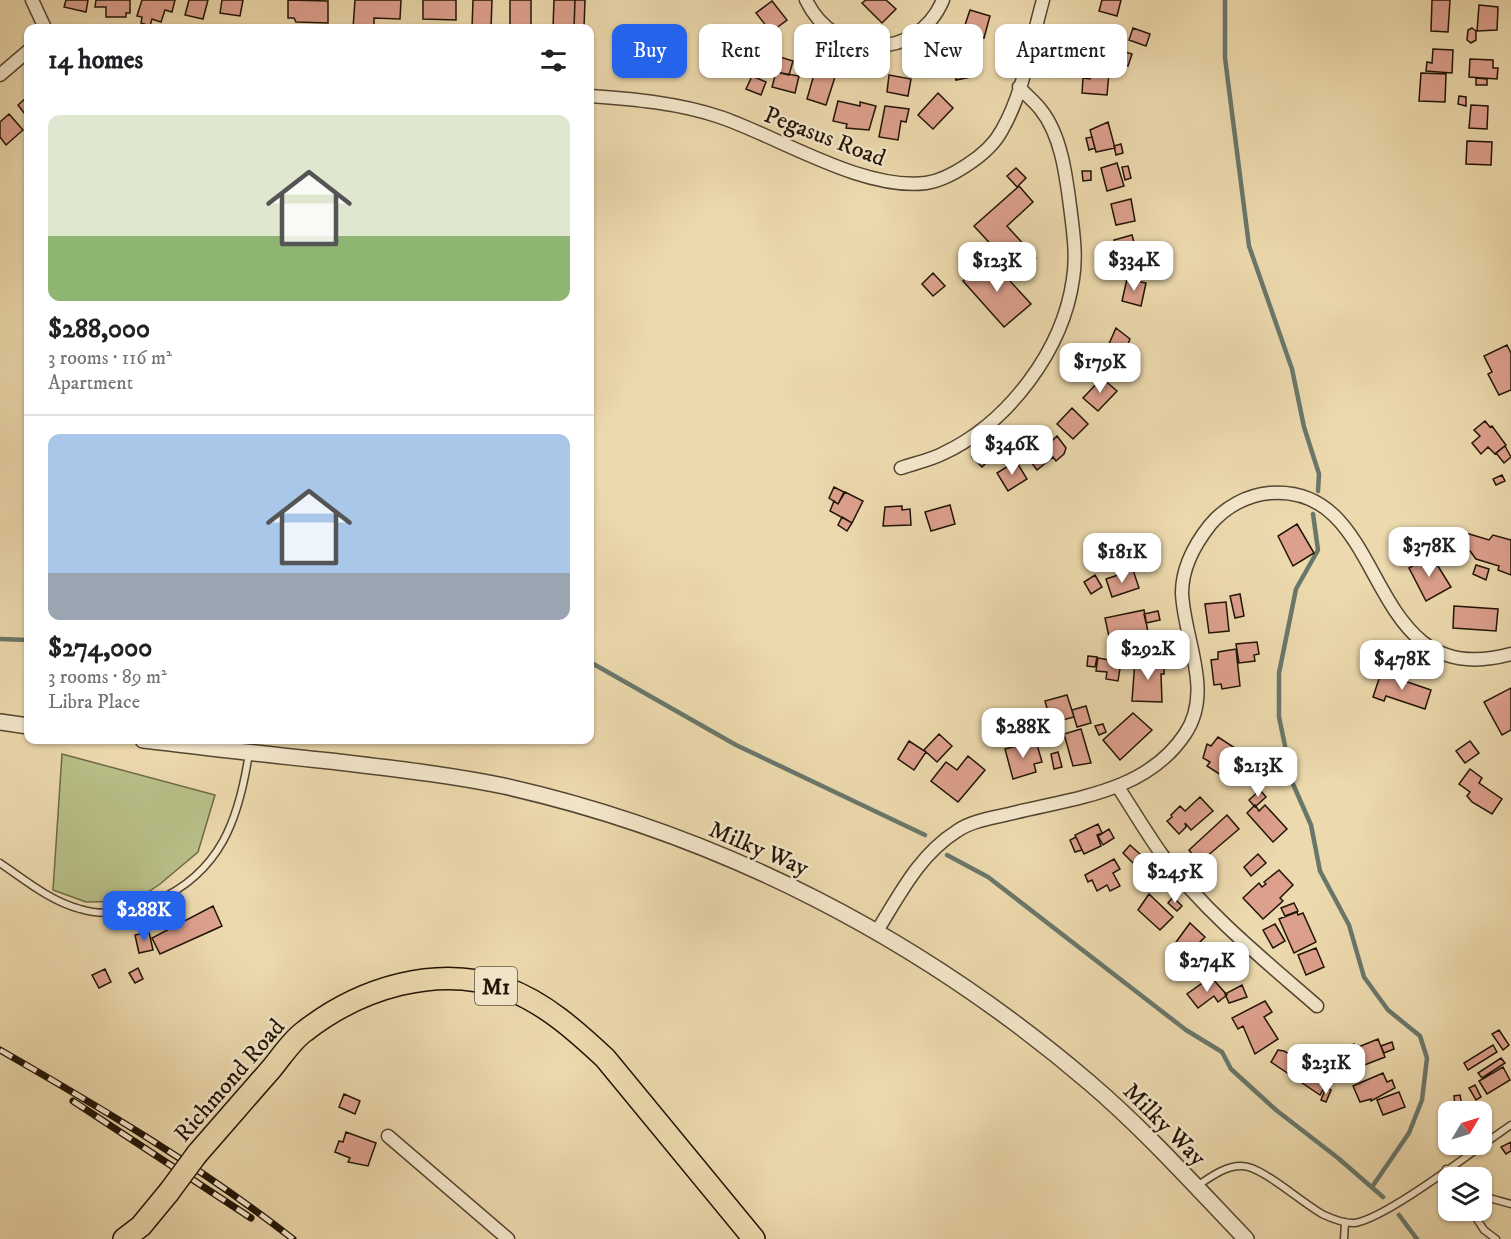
<!DOCTYPE html>
<meta charset="utf-8">
<style>
:root{--surface:#fff;--page:#f6f6f6;--text:#202124;--muted:#757577;--line:#e0e0e0;--accent:#2563eb}
body{margin:0;font-family:"IM FELL DW Pica",serif;background:var(--page);color:var(--text);height:100vh;display:flex;flex-direction:column;font-size:22px;white-space:nowrap}
*{box-sizing:border-box;margin:0}
p{font-size:20px;color:var(--muted)}
.icon{flex:none;width:33px;height:33px;fill:none;stroke:currentColor;stroke-width:2;stroke-linecap:round;stroke-linejoin:round}
.map{position:relative;flex:1;overflow:hidden}
.details{position:absolute;left:24px;top:24px;width:570px;height:720px;display:flex;flex-direction:column;background:var(--surface);border-radius:12px;box-shadow:0 2px 4px #0004}
.details>*{flex:none}
.hud{position:absolute;left:612px;top:24px;width:570px;height:54px;display:flex;gap:12px}
.needle{width:39px;rotate:52deg}
.tools{position:absolute;left:1438px;top:1101px;display:grid;gap:12px}
.tools a{display:grid;place-items:center;width:54px;height:54px;border-radius:12px;background:var(--surface);box-shadow:0 2px 4px #0004;font-size:30px}
.price{position:absolute;translate:-50% -51px;padding:0 14px;border-radius:12px;background:#fff;color:#222;font-size:20px;line-height:39px;filter:drop-shadow(0 2px 3px #0008)}
.price::after{content:'';position:absolute;left:50%;top:36px;width:18px;height:14px;margin-left:-9px;background:inherit;clip-path:polygon(0 0,100% 0,50% 100%)}
.price.active{background:var(--accent);color:#fff}
ul{padding:0;list-style:none}
li{display:grid;align-content:center;gap:12px;height:318px;padding:0 24px}
li+li{border-top:2px solid var(--line)}
li span{display:grid;place-items:center;height:186px;border-radius:12px;color:#555}
li>.icon{margin-inline-start:auto}
span .icon{width:108px;height:108px;fill:#fffc;stroke-width:1}
li b{font-size:26px}
h2{display:flex;justify-content:space-between;align-items:center;height:72px;padding:0 24px;font-size:26px}
.tag{padding:0 21px;border-radius:12px;background:var(--surface);box-shadow:0 2px 4px #0004;font-size:21px;line-height:54px}
.tag.active{background:var(--accent);color:#fff}
.map>svg:first-child{display:block}
.green{fill:#b9bf88;stroke:#6d6a47;stroke-width:1.5}
.lines{fill:none;stroke-linecap:round;stroke-linejoin:round}
.stream{stroke:#69776b;stroke-width:4.5}
.building{fill:#dda08d;stroke:#211406;stroke-width:1.5}
.service-casing{stroke:#544530;stroke-width:9}
.minor-casing{stroke:#544530;stroke-width:15}
.tertiary-casing{stroke:#544530;stroke-width:18}
.trunk-casing{stroke:#211406;stroke-width:24}
.service{stroke:#f3e6ca;stroke-width:6}
.minor{stroke:#f3e6ca;stroke-width:12}
.tertiary{stroke:#f3e6ca;stroke-width:15}
.trunk{stroke:#ecd9ad;stroke-width:21}
.rail-casing{stroke:#211406;stroke-width:7}
.rail{stroke:#f3e6ca;stroke-width:4.5;stroke-dasharray:14;stroke-linecap:butt}
.trunk-bridge-casing{stroke:#211406;stroke-width:24;stroke-linecap:butt}
.trunk-bridge{stroke:#ecd9ad;stroke-width:21}
.labels{text-anchor:middle;stroke-width:5;stroke-linejoin:round;paint-order:stroke}
.shield{fill:#f3e6ca;stroke:#605341;stroke-width:1.5}
.shield-label{font-size:22px;font-weight:bold;fill:#211406}
.street-label{font-size:24px;fill:#211406;stroke:#f3e6ca}
</style>
<div class="map">
<svg width="1511" height="1239" viewBox="0 0 1511 1239">
<rect width="100%" height="100%" fill="#ecd9ad"/>
<filter id="stains"><feTurbulence type="fractalNoise" baseFrequency=".00333" numOctaves="4"/><feColorMatrix values="0 0 0 0 .2 0 0 0 0 .09 0 0 0 0 .02 0 0 0 .5 -.17"/></filter>
<radialGradient id="worn" r=".72"><stop offset=".6" stop-color="#630" stop-opacity="0"/><stop offset="1" stop-color="#630" stop-opacity=".3"/></radialGradient>
<!-- green -->
<path class="green" d="M62 754 215 795 198 852 160 884 135 901 86 902 53 890Z"/>
<g class="lines">
<!-- stream -->
<path class="stream" d="M1225 0V58L1249 246 1292 369 1304 427 1319 474 1318 491
M1313 514 1318 550 1296 589 1279 673V717L1293 784 1311 825 1320 871 1349 925 1364 977 1388 1010 1420 1036 1427 1058 1422 1100 1409 1133 1372 1187
M0 639 28 640
M590 662 736 745 925 835
M947 855 988 877 1186 1030 1222 1052 1231 1069 1276 1110 1338 1158 1383 1197
M1399 1215 1417 1239"/>
</g>
<!-- building -->
<path class="building" d="M66 0H88L86 12 64 7Z
M96 0H130V13H126V17H106V7H95Z
M142 0H175L172 12 165 10 161 22 152 19 150 26 141 23 142 17 137 16Z
M189 0H208L203 19 185 15Z
M222 0H243L240 16 220 13Z
M288 0 328 1V23L296 22 294 18H288Z
M355 0H401L400 19 374 18V28H353Z
M423 0H456V20L423 19Z
M473 0H492L491 28H472Z
M510 0H531V28H510Z
M554 0H575L574 28H553Z
M575 0H585L584 28 574 27Z
M866 0H886L896 9 882 23 862 3Z
M1102 0H1121L1117 16 1099 11Z
M1432 0H1450L1448 32 1431 31Z
M772 1 787 20 771 32 756 13Z
M1479 5 1498 7 1497 30 1477 31Z
M970 10 990 16 984 38 963 31Z
M1100 26 1116 32 1112 45 1123 48 1118 63 1105 60 1107 53 1092 48Z
M1133 28 1150 34 1146 46 1129 40Z
M1472 28 1476 31V40L1471 43 1467 40 1468 30Z
M1433 49 1453 50 1452 73 1426 71 1427 62 1432 63Z
M1122 51 1132 54 1128 66 1118 63Z
M971 52 976 76 956 80 951 56Z
M780 57 793 61 789 75 776 72Z
M1087 59 1101 60 1100 70 1086 69Z
M1470 59 1493 60V68H1498L1497 79 1469 77Z
M815 71 835 77 826 105 807 99Z
M1091 71 1109 73 1107 95 1082 93 1083 78 1090 79Z
M776 72 799 76 795 93 772 87Z
M1421 73 1446 74 1445 102 1419 101Z
M889 75 911 79 908 96 887 92Z
M752 76 766 82 761 95 746 89Z
M1476 78 1487 79V85H1476Z
M938 93 953 108 933 129 918 115Z
M28 96V118L18 105Z
M1459 96 1466 97V106L1458 104Z
M838 101 860 106V102L876 106 869 130 846 128 847 124 833 121Z
M1471 105 1488 106 1487 129 1469 128Z
M885 106 909 109 906 122 901 121 898 140 879 137Z
M9 114 23 130 6 145 0 137V122Z
M1108 122 1115 148 1096 152 1090 130Z
M1092 137 1095 148 1089 150 1086 138Z
M1467 141 1492 142 1491 165 1466 164Z
M1121 144 1123 153 1116 155 1114 146Z
M1117 163 1124 186 1107 191 1101 168Z
M1128 166 1131 178 1125 180 1122 167Z
M1016 168 1026 178 1017 187 1007 176Z
M1082 171H1091V180L1083 181Z
M1019 186 1033 202 1007 226 1036 258 1018 274 974 226Z
M1131 199 1135 221 1116 225 1111 204Z
M1132 235 1138 257 1121 262 1114 240Z
M989 258 1031 304 1004 327 963 281Z
M933 273 945 286 933 296 922 284Z
M1127 279 1146 283 1141 306 1122 301Z
M1116 328 1130 339 1121 361 1105 353Z
M1507 345 1511 353V390L1499 395 1488 374 1492 372 1484 356Z
M1102 378 1117 391 1098 411 1083 398Z
M1072 408 1088 424 1073 439 1057 424Z
M1485 421 1490 427 1492 426 1506 445 1495 454 1488 447 1481 454 1472 443 1480 436 1474 430Z
M1048 435 1053 440 1057 436 1066 448 1064 454 1056 461 1053 457 1037 470 1025 454Z
M987 442 994 450 983 461 986 463 982 467 972 457Z
M1505 446 1511 457 1504 463 1496 453Z
M1016 461 1027 479 1008 491 997 473Z
M1502 475 1505 481 1496 485 1493 479Z
M834 487 844 492 838 504 829 498Z
M845 492 863 501 852 523 830 511 834 501 838 504Z
M950 505 955 524 931 531 925 512Z
M902 506V510L910 509 911 525 883 526 885 507Z
M842 517 852 523 847 531 838 525Z
M1297 524 1314 553 1293 566 1278 536Z
M1466 533 1489 540 1493 535 1511 540V575L1498 570 1499 566 1476 559 1470 551 1462 548Z
M1431 555 1451 587 1426 601 1409 568Z
M1476 565 1489 569 1486 580 1473 574Z
M1133 570 1139 588 1112 597 1106 579Z
M1095 575 1102 587 1091 594 1084 582Z
M1240 594 1244 616 1235 618 1230 596Z
M1226 602 1229 631 1209 633 1205 604Z
M1454 606 1498 609 1496 631 1453 628Z
M1144 610 1149 638 1111 646 1105 618Z
M1158 611 1160 620 1146 623 1144 614Z
M1257 642 1259 654 1254 655 1255 661 1239 663 1236 644Z
M1236 649 1240 686 1222 689 1221 684 1214 685 1211 660 1218 659V652Z
M1088 656 1097 657 1095 667 1087 666Z
M1098 658 1121 662 1118 681 1106 679 1107 672 1096 671Z
M1135 660 1164 661V674H1161L1162 702 1132 701Z
M1381 673 1431 690 1425 709 1386 696 1384 701 1373 697Z
M1511 688V730L1502 735 1484 702Z
M1067 695 1074 717 1051 723 1045 701Z
M1086 706 1091 723 1077 727 1072 710Z
M1133 713 1152 730 1120 760 1103 740Z
M1019 721 1020 732 1015 733 1013 722Z
M1103 724 1106 732 1099 735 1095 726Z
M1081 729 1091 763 1073 766 1064 734Z
M939 734 952 746 937 762 924 750Z
M1218 737 1241 752 1224 777 1207 766 1210 762 1203 758 1207 744 1211 746Z
M909 741 926 752 914 770 898 759Z
M1036 741 1042 762 1034 764 1036 772 1013 779 1005 749Z
M1470 741 1479 753 1465 763 1456 751Z
M1058 752 1062 767 1054 769 1051 754Z
M968 756 985 770 958 802 931 781 946 762 957 770Z
M1273 764 1277 770 1270 774 1267 768Z
M1470 769 1482 778 1479 783 1502 799 1492 814 1472 802 1467 796 1470 792 1459 784Z
M1260 790 1266 797 1255 807 1249 800Z
M1200 797 1213 811 1191 830 1185 823 1186 827 1179 834 1167 821 1172 817 1171 815 1180 806 1185 811Z
M1255 805 1259 811 1265 805 1287 829 1273 842 1247 813Z
M1227 815 1239 829 1199 863 1189 850Z
M1098 824 1102 833 1097 835 1101 846 1084 854 1075 835Z
M1109 829 1114 838 1103 845 1098 836Z
M1076 837 1082 850 1075 852 1070 840Z
M1130 845 1141 855 1133 863 1123 853Z
M1258 854 1266 863 1251 876 1244 867Z
M1114 859 1120 869 1113 873 1120 886 1110 891 1107 885 1097 891 1092 880 1088 882 1085 875Z
M1279 870 1293 885 1280 898 1283 901 1263 919 1243 898 1259 883 1262 887 1266 884 1264 882Z
M1149 894 1173 917 1160 930 1138 910Z
M1173 897 1182 906 1177 911 1168 903Z
M1294 903 1298 911 1285 916 1281 908Z
M213 906 222 926 160 954 152 938Z
M1297 912 1298 915 1303 913 1316 942 1294 953 1279 919Z
M1190 923 1205 937 1199 943 1209 951 1196 965 1186 956 1182 960 1171 949Z
M1275 924 1285 941 1273 948 1263 930Z
M149 932 153 950 139 953 135 935Z
M1316 948 1324 967 1306 975 1298 955Z
M138 968 143 979 135 983 129 973Z
M105 969 111 982 99 988 92 975Z
M1211 977 1227 995 1218 1002 1214 996 1198 1008 1187 994Z
M1242 985 1247 997 1229 1003 1225 994Z
M1265 1001 1272 1012 1264 1017 1278 1039 1255 1054 1243 1026 1238 1029 1232 1018Z
M1499 1030 1509 1045 1503 1050 1492 1034Z
M1378 1039 1385 1057 1349 1071 1342 1053 1345 1052 1343 1049 1354 1044 1356 1048Z
M1392 1042 1394 1049 1384 1053 1381 1046Z
M1493 1045 1497 1052 1468 1070 1464 1063Z
M1278 1050 1284 1051 1330 1077 1320 1095 1271 1062Z
M1501 1058 1505 1063 1482 1078 1478 1073Z
M1503 1067 1510 1080 1487 1094 1479 1081Z
M1383 1073 1387 1082 1392 1080 1395 1088 1371 1101V1099L1360 1102 1353 1086Z
M1475 1085 1481 1097 1476 1100 1469 1088Z
M1326 1087 1331 1090 1326 1102 1321 1100Z
M1399 1092 1405 1107 1383 1115 1377 1100Z
M344 1094 360 1101 355 1114 339 1107Z
M1460 1095 1462 1106 1455 1107 1454 1096Z
M346 1132 376 1143 368 1166 348 1162 350 1158 335 1152 339 1141 343 1142Z
M1511 1142V1151L1506 1154 1501 1147Z"/>
<g class="lines">
<!-- service casing -->
<g class="service-casing">
<path id="service" d="M0 863C25 880 50 901 80 909 106 917 131 912 156 901 221 872 239 819 249 753
M1446 1169 1451 1178
M1197 1186C1209 1178 1226 1165 1242 1166 1262 1166 1303 1204 1324 1215 1333 1219 1345 1224 1355 1223 1389 1217 1478 1147 1511 1125
M1482 1196 1511 1204
M1471 1210 1484 1230 1496 1239
M1344 1239 1345 1222"/>
</g>
<!-- minor casing -->
<g class="minor-casing">
<path id="minor" d="M32 0 45 28
M806 0C834 59 916 63 943 0
M0 75 28 51
M590 96C633 99 679 103 720 117 779 137 863 191 926 183 940 181 955 173 967 165 981 156 994 145 1002 130 1024 92 1031 42 1043 0
M901 468C915 463 931 460 944 453 1009 422 1063 350 1073 279 1077 255 1073 230 1070 206 1066 175 1061 135 1041 110 1035 102 1026 95 1019 87
M1118 787C1133 810 1147 834 1163 856 1206 913 1263 959 1317 1006
M877 931C900 894 919 855 957 831 971 821 992 818 1009 814 1072 798 1146 793 1185 734 1214 691 1184 640 1182 593 1182 568 1195 544 1210 525 1225 507 1247 495 1270 493 1393 483 1360 696 1511 654
M388 1136 508 1239"/>
</g>
<!-- tertiary casing -->
<g class="tertiary-casing">
<path id="tertiary" d="M0 722 28 726
M143 740C205 747 267 755 330 761 388 768 446 774 504 786 722 835 922 939 1091 1084 1146 1131 1196 1187 1246 1239"/>
</g>
<!-- trunk casing -->
<g class="trunk-casing">
<path id="trunk" d="M197 1154C222 1125 247 1097 272 1068 282 1056 292 1040 305 1031 360 988 437 964 505 988 544 1002 576 1031 605 1058L754 1239
M124 1239 141 1226 169 1192"/>
</g>
<!-- service -->
<use href="#service" class="service"/>
<!-- minor -->
<use href="#minor" class="minor"/>
<!-- tertiary -->
<use href="#tertiary" class="tertiary"/>
<!-- trunk -->
<use href="#trunk" class="trunk"/>
<!-- rail casing -->
<g class="rail-casing">
<path id="rail" d="M0 1050C101 1108 201 1167 293 1239
M73 1101 251 1218"/>
</g>
<!-- rail -->
<use href="#rail" class="rail"/>
<!-- trunk-bridge casing -->
<g class="trunk-bridge-casing">
<path id="trunk-bridge" d="M169 1192 197 1154"/>
</g>
<!-- trunk-bridge -->
<use href="#trunk-bridge" class="trunk-bridge"/>
</g>
<g class="labels">
<!-- shield labels -->
<rect class="shield" x="475" y="967" width="42" height="38" rx="4.5"/>
<g class="shield-label">
<text x="496" y="994">M1</text>
</g>
<!-- street labels -->
<g class="street-label">
<text transform="translate(825 136) rotate(21)" y="8">Pegasus Road</text>
<text transform="translate(759 848) rotate(23)" y="8">Milky Way</text>
<text transform="translate(229 1080) rotate(-49)" y="8">Richmond Road</text>
<text transform="translate(1165 1124) rotate(45)" y="8">Milky Way</text>
</g>
</g>
<rect width="100%" height="100%" filter="url(#stains)"/>
<rect width="100%" height="100%" fill="url(#worn)"/>
</svg>
<div class="tools">
<a><svg class="needle" viewBox="-14 -14 28 28"><path d="M0-13l5 13h-10z" fill="#e53935"/><path d="M0 13l5-13h-10z" fill="#757577"/></svg></a>
<a><svg class="icon" aria-label="layers" viewBox="0 0 24 24"><path d="M12 4l9 5-9 5-9-5zM3 14l9 5 9-5"/></svg></a>
</div>
<b class="price" style="left:1134px;top:292px">$334K</b>
<b class="price" style="left:997px;top:293px">$123K</b>
<b class="price" style="left:1100px;top:394px">$179K</b>
<b class="price" style="left:1012px;top:476px">$346K</b>
<b class="price" style="left:1429px;top:578px">$378K</b>
<b class="price" style="left:1122px;top:584px">$181K</b>
<b class="price" style="left:1148px;top:681px">$292K</b>
<b class="price" style="left:1402px;top:691px">$478K</b>
<b class="price" style="left:1023px;top:759px">$288K</b>
<b class="price" style="left:1258px;top:798px">$213K</b>
<b class="price" style="left:1175px;top:904px">$245K</b>
<b class="price active" style="left:144px;top:942px">$288K</b>
<b class="price" style="left:1207px;top:993px">$274K</b>
<b class="price" style="left:1326px;top:1095px">$231K</b>
<div class="hud">
<a class="tag active">Buy</a>
<a class="tag">Rent</a>
<a class="tag">Filters</a>
<a class="tag">New</a>
<a class="tag">Apartment</a>
</div>
<section class="details">
<h2>14 homes<svg class="icon" aria-label="filters" viewBox="0 0 24 24"><path d="M4 7h16M4 17h16"/><circle cx="9" cy="7" r="2"/><circle cx="15" cy="17" r="2"/></svg></h2>
<ul>
<li><span style="background:linear-gradient(#dfe7d0 65%,#8fb573 0)"><svg class="icon" aria-label="home" viewBox="0 0 24 24"><path d="M3 11l9-7 9 7M6 9v11h12V9"/></svg></span><div><b>$288,000</b><p>3 rooms · 116 m²</p><p>Apartment</p></div></li>
<li><span style="background:linear-gradient(#a9c7e8 75%,#9aa5b1 0)"><svg class="icon" aria-label="home" viewBox="0 0 24 24"><path d="M3 11l9-7 9 7M6 9v11h12V9"/></svg></span><div><b>$274,000</b><p>3 rooms · 89 m²</p><p>Libra Place</p></div></li>
</ul>
</section>
</div>
